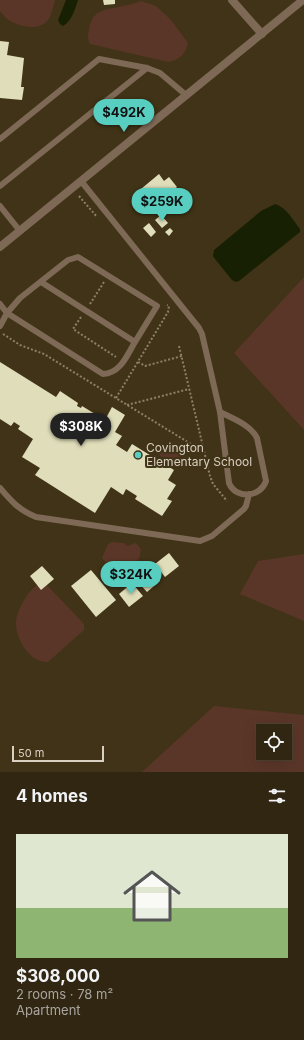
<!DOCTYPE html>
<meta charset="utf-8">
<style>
:root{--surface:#312611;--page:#392e1a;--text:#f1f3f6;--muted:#a8a59f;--line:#4c4331;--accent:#58cec0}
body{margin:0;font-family:Inter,sans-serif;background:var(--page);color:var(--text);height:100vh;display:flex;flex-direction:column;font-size:15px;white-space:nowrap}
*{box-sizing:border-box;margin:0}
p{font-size:13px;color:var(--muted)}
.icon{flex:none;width:22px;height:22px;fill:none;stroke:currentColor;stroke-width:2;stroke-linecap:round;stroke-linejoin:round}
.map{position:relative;height:772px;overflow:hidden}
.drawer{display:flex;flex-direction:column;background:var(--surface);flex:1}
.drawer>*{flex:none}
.fabs{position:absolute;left:256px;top:724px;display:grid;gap:8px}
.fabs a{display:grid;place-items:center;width:36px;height:36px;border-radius:0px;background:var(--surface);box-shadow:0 4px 16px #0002,0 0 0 1px var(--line);font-size:20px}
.scale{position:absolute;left:12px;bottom:10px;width:92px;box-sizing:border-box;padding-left:4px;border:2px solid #d9d0c1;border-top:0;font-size:11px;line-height:14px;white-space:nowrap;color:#d9d0c1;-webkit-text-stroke:3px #413317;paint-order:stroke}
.price{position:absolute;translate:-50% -34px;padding:0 9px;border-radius:14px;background:var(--accent);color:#111;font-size:13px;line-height:26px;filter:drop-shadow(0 1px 2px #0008)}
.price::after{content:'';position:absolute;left:50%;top:24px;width:12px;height:9px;margin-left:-6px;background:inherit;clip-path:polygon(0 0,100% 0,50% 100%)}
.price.selected{background:#222;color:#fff}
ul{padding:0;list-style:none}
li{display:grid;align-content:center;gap:8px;height:212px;padding:0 16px}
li+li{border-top:1px solid var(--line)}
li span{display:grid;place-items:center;height:124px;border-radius:0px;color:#555}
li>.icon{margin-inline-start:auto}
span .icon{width:72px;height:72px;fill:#fffc;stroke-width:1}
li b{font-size:17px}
h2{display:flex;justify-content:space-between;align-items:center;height:48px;padding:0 16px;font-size:17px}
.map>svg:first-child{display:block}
.green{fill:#5a3628;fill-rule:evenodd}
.water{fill:#182003}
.building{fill:#e0deba}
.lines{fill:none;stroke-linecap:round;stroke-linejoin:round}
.path{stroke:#8b806a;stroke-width:2;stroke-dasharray:2 2;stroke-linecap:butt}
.service{stroke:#7d6956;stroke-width:6}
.minor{stroke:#7d6956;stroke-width:8}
.tertiary{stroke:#7d6956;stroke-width:8}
.poi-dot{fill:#58cec0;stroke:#413317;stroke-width:1.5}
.labels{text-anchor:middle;stroke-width:4;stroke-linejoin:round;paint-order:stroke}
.poi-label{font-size:12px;fill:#d9d0c1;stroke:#413317;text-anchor:start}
</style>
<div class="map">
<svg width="304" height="772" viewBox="0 0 304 772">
<rect width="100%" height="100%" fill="#413317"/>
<!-- green -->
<path class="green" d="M0 0H55C53 6 52 16 47 21 38 32 15 26 6 18 4 16 2 13 0 11Z
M141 1 156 6 171 20 188 43C186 54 179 60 168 62L90 44C87 38 88 35 89 29 93 8 106 10 123 6 129 5 135 3 141 1Z
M304 277V430L234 353Z
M168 443 179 450 181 460 171 463 160 456 158 446Z
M112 542 124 543 127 546 136 543 141 549 139 559 117 577 102 558 108 544Z
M304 554V621L240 594 258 561Z
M44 582 84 624V630L48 662C30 663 16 640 16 623 16 610 31 584 44 582Z
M214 706 304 715V772H142ZM263 731H285V753H263Z"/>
<!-- water -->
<path class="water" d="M66 0H78C75 9 72 21 63 26L60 24 58 20Z
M275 204C286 207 293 220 300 229V232L239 281 236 282 232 280 215 259 213 256 214 250 261 211Z"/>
<!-- building -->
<path class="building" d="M103 0H115V4L104 5Z
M0 41 9 42 7 55 24 58 21 87H24L22 100 0 98Z
M159 174 164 181 169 177 177 187 154 207 141 189Z
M161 215 168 223 162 228 155 220Z
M149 223 156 232 151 237 143 228Z
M170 228 173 231 169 236 165 232Z
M0 362 56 397 60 391 78 403 77 406 81 408 82 406 105 420 112 407 125 415 115 432 122 436 116 445 127 452 132 444 174 470 168 480 176 485 167 499 172 501 162 516 135 499 137 496 126 489 123 495 111 487 95 513 35 475 40 468 22 457 33 439 18 429 20 426 14 422 11 426 0 419Z
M169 553 179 566 165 577 155 564Z
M42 566 54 579 41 590 30 576Z
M150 569 160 581 147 592 136 580Z
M91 570 116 600 96 617 71 586Z
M132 583 143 596 129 607 119 594Z"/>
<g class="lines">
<!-- path -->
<path class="path" d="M79 196 97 217
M90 304 104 282
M81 317 73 329 116 357
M3 334 20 345 44 354 204 452
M179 346 210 476 213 484 227 501
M138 362 145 366 182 356
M116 398 168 312 169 306 167 305
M127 405 189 389"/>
<!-- service -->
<path class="service" d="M0 139 99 59 147 68 160 73 186 95
M81 181 199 328 202 334 220 412 229 483C236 500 261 497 266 481L257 438C251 425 232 418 220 412
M0 186 147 68
M0 206 20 231
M0 304 7 313 20 298 68 260 78 257 157 306 135 342 41 282
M0 326 7 313 103 374C121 373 127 355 135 342
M0 488C12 502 19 510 36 517L200 541 212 536 244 509 246 506 249 494"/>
<!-- minor -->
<path class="minor" d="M232 0 262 34"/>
<!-- tertiary -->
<path class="tertiary" d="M0 247 303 0"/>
</g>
<!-- markers -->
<circle class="poi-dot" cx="138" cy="455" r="4"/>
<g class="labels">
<!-- poi labels -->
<g class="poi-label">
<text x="146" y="452">Covington<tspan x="146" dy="14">Elementary School</tspan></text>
</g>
</g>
</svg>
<div class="fabs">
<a><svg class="icon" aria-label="locate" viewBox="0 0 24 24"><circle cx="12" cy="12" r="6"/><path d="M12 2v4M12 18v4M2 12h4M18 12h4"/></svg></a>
</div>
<div class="scale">50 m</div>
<b class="price" style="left:124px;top:133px">$492K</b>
<b class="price" style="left:162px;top:222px">$259K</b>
<b class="price selected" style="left:81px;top:447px">$308K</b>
<b class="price" style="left:131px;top:595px">$324K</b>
</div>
<section class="drawer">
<h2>4 homes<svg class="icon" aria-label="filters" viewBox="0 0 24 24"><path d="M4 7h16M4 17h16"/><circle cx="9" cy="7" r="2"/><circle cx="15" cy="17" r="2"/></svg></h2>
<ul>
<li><span style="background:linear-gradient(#dfe7d0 60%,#8fb573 0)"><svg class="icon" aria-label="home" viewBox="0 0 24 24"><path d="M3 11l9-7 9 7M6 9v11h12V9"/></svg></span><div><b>$308,000</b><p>2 rooms · 78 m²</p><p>Apartment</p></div></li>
</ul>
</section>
